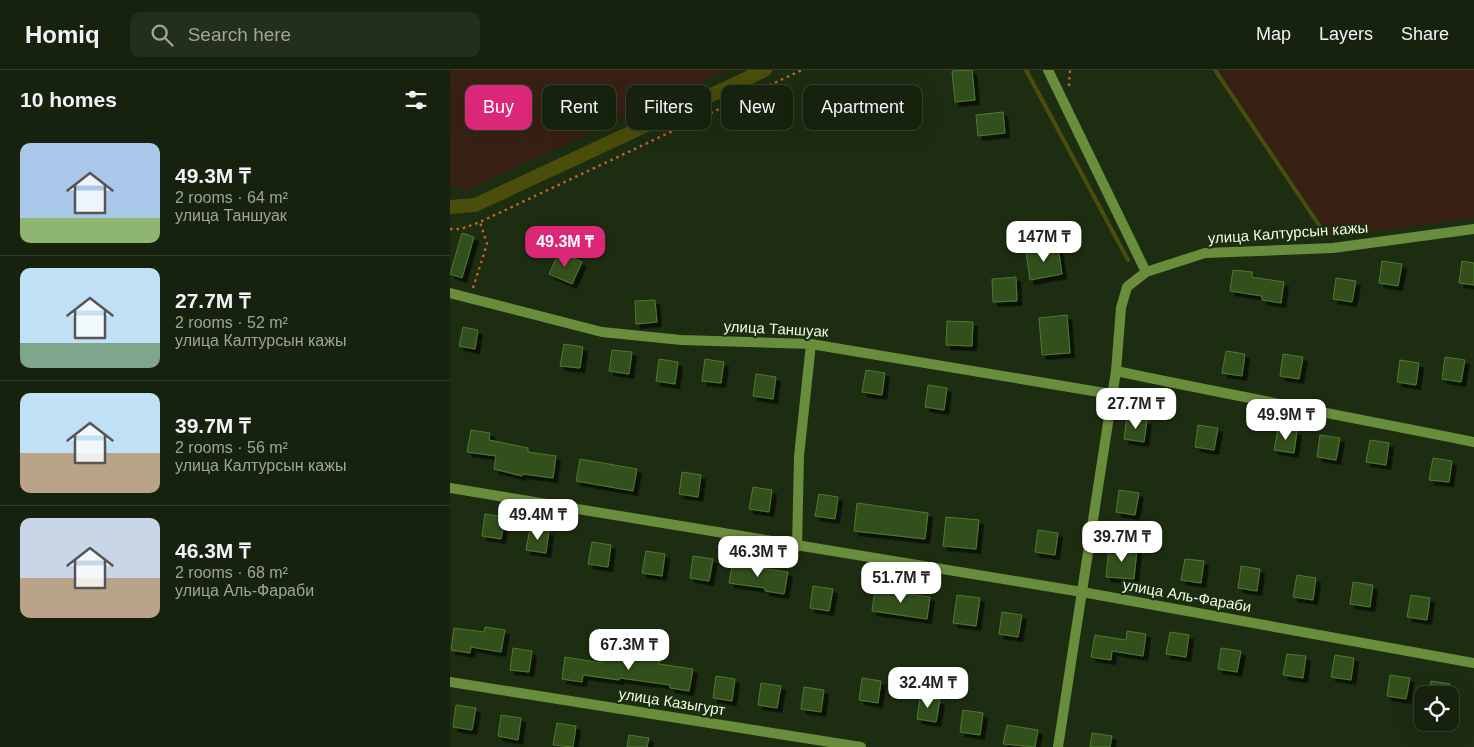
<!DOCTYPE html>
<meta charset="utf-8">
<style>
:root{--surface:#16220d;--page:#232f1b;--text:#f1f3f6;--muted:#9ea49d;--line:#353f2e;--accent:#db2777}
body{margin:0;font-family:Helvetica,sans-serif;background:var(--page);color:var(--text);height:100vh;display:flex;flex-direction:column;font-size:19px;white-space:nowrap}
*{box-sizing:border-box;margin:0}
p{font-size:16px;color:var(--muted)}
.icon{flex:none;width:28px;height:28px;fill:none;stroke:currentColor;stroke-width:2;stroke-linecap:round;stroke-linejoin:round}
.map{position:relative;flex:1;overflow:hidden}
.panel{display:flex;flex-direction:column;background:var(--surface);width:450px}
.panel>*{flex:none}
.hud{position:absolute;left:15px;top:15px;width:475px;height:45px;display:flex;gap:10px}
.tools{position:absolute;left:964px;top:616px;display:grid;gap:10px}
.tools a{display:grid;place-items:center;width:45px;height:45px;border-radius:10px;background:var(--surface);box-shadow:0 5px 20px #0002,0 0 0 1px var(--line);font-size:25px}
.price{position:absolute;translate:-50% -42px;padding:0 11px;border-radius:10px;background:#fff;color:#222;font-size:16px;line-height:32px;filter:drop-shadow(0 1px 2px #0008)}
.price::after{content:'';position:absolute;left:50%;top:30px;width:15px;height:11px;margin-left:-8px;background:inherit;clip-path:polygon(0 0,100% 0,50% 100%)}
.price.current{background:var(--accent);color:#fff}
ul{padding:0;list-style:none}
li{display:flex;align-items:center;gap:15px;height:125px;padding:0 20px}
li+li{border-top:1px solid var(--line)}
li span{display:grid;place-items:center;flex:none;width:140px;height:100px;border-radius:10px;color:#555}
li>.icon{margin-inline-start:auto}
span .icon{width:60px;height:60px;fill:#fffc;stroke-width:1}
li b{font-size:21px}
h2{display:flex;justify-content:space-between;align-items:center;height:60px;padding:0 20px;font-size:21px}
.tag{padding:0 18px;border-radius:10px;background:var(--surface);box-shadow:0 5px 20px #0002,0 0 0 1px var(--line);font-size:18px;line-height:45px}
.tag.current{background:var(--accent);color:#fff}
header{display:flex;align-items:center;gap:30px;box-sizing:border-box;height:70px;padding:0 25px;background:var(--surface);border-bottom:1px solid var(--line)}
header strong{font-size:24px}
nav{display:flex;gap:28px;margin-inline-start:auto;font-size:18px}
.search{width:350px;height:45px;background:var(--page);display:flex;align-items:center;gap:12px;box-sizing:border-box;padding:0 18px;border-radius:10px;color:var(--muted);font-size:19px}
main{display:flex;flex:1;min-height:0}
.map>svg:first-child{display:block}
.green{fill:#382114}
.lines{fill:none;stroke-linecap:round;stroke-linejoin:round}
.stream{stroke:#4b4d0a;stroke-width:4}
.canal{stroke:#4b4d0a;stroke-width:14}
.building{fill:#314f1d;stroke:#4d7b2e;filter:url(#shadow)}
.path{stroke:#c2602e;stroke-width:2.5;stroke-dasharray:2.5 4;stroke-linecap:butt}
.street{stroke:#698d3b;stroke-width:10}
.labels{text-anchor:middle;stroke-width:4.5;stroke-linejoin:round;paint-order:stroke}
.street-label{font-size:15px;fill:#eeffde;stroke:#1d2d11}
</style>
<header>
<strong>Homiq</strong>
<div class="search"><svg class="icon" aria-label="search" viewBox="0 0 24 24"><circle cx="10" cy="10" r="6"/><path d="M15 15l6 6"/></svg>Search here</div>
<nav><a>Map</a><a>Layers</a><a>Share</a></nav>
</header>
<main>
<section class="panel">
<h2>10 homes<svg class="icon" aria-label="filters" viewBox="0 0 24 24"><path d="M4 7h16M4 17h16"/><circle cx="9" cy="7" r="2"/><circle cx="15" cy="17" r="2"/></svg></h2>
<ul>
<li><span style="background:linear-gradient(#a9c7e8 75%,#8fb573 0)"><svg class="icon" aria-label="home" viewBox="0 0 24 24"><path d="M3 11l9-7 9 7M6 9v11h12V9"/></svg></span><div><b>49.3M ₸</b><p>2 rooms · 64 m²</p><p>улица Таншуак</p></div></li>
<li><span style="background:linear-gradient(#bfe0f5 75%,#7fa58c 0)"><svg class="icon" aria-label="home" viewBox="0 0 24 24"><path d="M3 11l9-7 9 7M6 9v11h12V9"/></svg></span><div><b>27.7M ₸</b><p>2 rooms · 52 m²</p><p>улица Калтурсын кажы</p></div></li>
<li><span style="background:linear-gradient(#bfe0f5 60%,#b9a48a 0)"><svg class="icon" aria-label="home" viewBox="0 0 24 24"><path d="M3 11l9-7 9 7M6 9v11h12V9"/></svg></span><div><b>39.7M ₸</b><p>2 rooms · 56 m²</p><p>улица Калтурсын кажы</p></div></li>
<li><span style="background:linear-gradient(#c9d6e8 60%,#b9a48a 0)"><svg class="icon" aria-label="home" viewBox="0 0 24 24"><path d="M3 11l9-7 9 7M6 9v11h12V9"/></svg></span><div><b>46.3M ₸</b><p>2 rooms · 68 m²</p><p>улица Аль-Фараби</p></div></li>
</ul>
</section>
<div class="map">
<svg width="1024" height="677" viewBox="0 0 1024 677">
<defs>
<filter id="shadow"><feDropShadow dx="4.5" dy="4.5" stdDeviation="0" flood-color="#0009"/></filter>
</defs>
<rect width="100%" height="100%" fill="#1d2d11"/>
<!-- green -->
<path class="green" d="M0 0H277L16 120 0 113Z
M769 0H1024V148L881 167Z"/>
<g class="lines">
<!-- stream -->
<path class="stream" d="M576 0 678 190
M765 0 873 161"/>
<!-- canal -->
<path class="canal" d="M0 137 25 135 315 0"/>
</g>
<!-- building -->
<path class="building" d="M522 0 525 30 505 32 502 1Z
M553 42 555 63 528 66 526 45Z
M12 163 24 167 12 208 0 204Z
M608 177 612 204 580 210 576 182Z
M109 182 132 192 122 214 99 204Z
M932 191 952 194 948 216 929 213Z
M1012 191 1024 193V215L1009 213Z
M783 200 802 202V207L834 212 831 233 812 230V226L780 221Z
M566 207 567 231 543 232 542 209Z
M886 208 906 211 902 232 883 229Z
M205 230 207 252 186 254 185 231Z
M617 245 620 283 592 285 589 248Z
M497 251 523 252 522 276 496 275Z
M13 257 28 260 25 279 9 276Z
M114 274 133 277 130 298 110 296Z
M162 280 182 282 179 304 159 301Z
M776 281 795 284 792 306 772 303Z
M833 284 853 287 849 309 830 306Z
M995 287 1015 290 1011 312 992 309Z
M209 289 228 292 225 314 206 311Z
M255 289 274 292 271 313 252 311Z
M950 290 969 293 966 315 947 312Z
M416 300 435 303 432 325 412 322Z
M306 304 326 307 323 329 303 326Z
M478 315 497 318 494 340 475 337Z
M677 347 697 350 694 372 674 369Z
M748 355 768 358 764 380 745 377Z
M828 359 847 361 844 383 824 380Z
M21 360 40 363 39 370 78 378V382L106 386 103 408 73 404 72 406 44 399 46 386 17 382Z
M870 365 890 368 886 390 867 387Z
M920 370 939 373 936 395 916 392Z
M983 388 1002 391 999 412 979 410Z
M130 389 187 399 183 421 126 411Z
M232 402 251 405 248 427 229 424Z
M303 417 322 420 319 442 299 439Z
M669 420 689 423 685 445 666 442Z
M369 424 388 427 385 449 365 446Z
M407 433 478 443 475 469 404 461Z
M35 444 55 447 51 469 32 466Z
M496 447 529 450 526 479 493 476Z
M80 458 99 461 96 483 76 480Z
M588 460 608 463 605 485 585 482Z
M142 472 161 475 158 497 138 494Z
M659 477 687 479 684 509 656 507Z
M196 481 215 484 212 506 192 503Z
M243 486 263 489 259 511 240 508Z
M735 489 754 491 751 513 731 510Z
M283 491 302 494V497L338 502 334 524 315 521V518L279 513Z
M791 496 810 499 807 521 788 518Z
M847 505 866 508 863 530 843 527Z
M903 512 923 515 920 537 900 534Z
M363 516 383 519 379 541 360 538Z
M425 520 480 527 477 549 422 541Z
M507 525 530 528 526 556 503 553Z
M961 525 980 528 977 550 957 547Z
M552 542 572 545 568 567 549 564Z
M35 557 55 560 51 582 21 577 20 583 1 580 4 558 34 562Z
M677 561 696 564 693 586 662 581 661 590 641 587 645 565 676 570Z
M720 562 739 565 736 587 716 584Z
M63 578 82 581 79 602 60 600Z
M771 578 791 581 787 602 768 599Z
M837 584 856 586 853 608 833 605Z
M153 585 210 591 209 594 243 599 239 621 220 618V615L170 608 169 610 133 605 132 612 112 609 115 587 152 593Z
M885 585 904 588 901 610 881 607Z
M940 605 960 608 956 629 937 626Z
M266 606 285 609 282 631 263 628Z
M412 608 431 611 428 633 409 630Z
M981 611 1000 614 998 625H978Z
M311 613 331 616 327 638 308 635Z
M354 617 374 620 371 642 351 639Z
M470 627 490 630 486 652 467 649Z
M6 635 26 638 22 660 3 657Z
M513 640 533 643 530 665 510 662Z
M51 645 71 648 68 670 48 666Z
M107 653 126 656 123 677 103 675Z
M557 655 588 660 585 677 553 674Z
M642 663 662 666 660 677H640Z
M179 665 199 668 197 677H177Z"/>
<g class="lines">
<!-- path -->
<path class="path" d="M619 16 620 0
M0 159H11L30 152 352 0
M23 218 37 174 30 152"/>
<!-- street -->
<path class="street" d="M598 0 696 202
M0 223 152 262 231 270 361 274 661 324
M666 301C785 326 905 348 1024 372
M0 418 632 522 1024 593
M347 477 349 386 361 274
M0 612 411 677
M608 677 666 301 671 238 677 217 696 202 755 183 883 178 1024 159"/>
</g>
<g class="labels">
<!-- street labels -->
<g class="street-label">
<text transform="translate(838 163) rotate(-4)" y="5">улица Калтурсын кажы</text>
<text transform="translate(326 259) rotate(3)" y="5">улица Таншуак</text>
<text transform="translate(737 526) rotate(10)" y="5">улица Аль-Фараби</text>
<text transform="translate(222 632) rotate(9)" y="5">улица Казыгурт</text>
</g>
</g>
</svg>
<div class="tools">
<a><svg class="icon" aria-label="locate" viewBox="0 0 24 24"><circle cx="12" cy="12" r="6"/><path d="M12 2v4M12 18v4M2 12h4M18 12h4"/></svg></a>
</div>
<b class="price" style="left:594px;top:193px">147M ₸</b>
<b class="price current" style="left:115px;top:198px">49.3M ₸</b>
<b class="price" style="left:686px;top:360px">27.7M ₸</b>
<b class="price" style="left:836px;top:371px">49.9M ₸</b>
<b class="price" style="left:88px;top:471px">49.4M ₸</b>
<b class="price" style="left:672px;top:493px">39.7M ₸</b>
<b class="price" style="left:308px;top:508px">46.3M ₸</b>
<b class="price" style="left:451px;top:534px">51.7M ₸</b>
<b class="price" style="left:179px;top:601px">67.3M ₸</b>
<b class="price" style="left:478px;top:639px">32.4M ₸</b>
<div class="hud">
<a class="tag current">Buy</a>
<a class="tag">Rent</a>
<a class="tag">Filters</a>
<a class="tag">New</a>
<a class="tag">Apartment</a>
</div>
</div>
</main>
